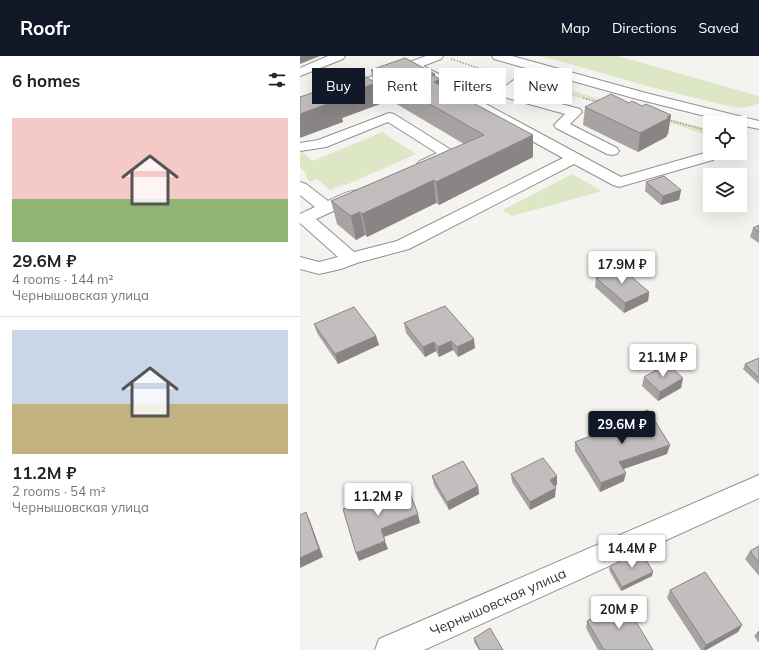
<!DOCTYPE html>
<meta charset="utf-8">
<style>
:root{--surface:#fff;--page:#f2f2f2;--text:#222;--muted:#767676;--line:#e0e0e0;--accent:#111827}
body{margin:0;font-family:Mulish,sans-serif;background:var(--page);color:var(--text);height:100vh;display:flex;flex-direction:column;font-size:15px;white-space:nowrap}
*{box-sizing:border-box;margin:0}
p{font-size:13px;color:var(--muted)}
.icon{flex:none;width:22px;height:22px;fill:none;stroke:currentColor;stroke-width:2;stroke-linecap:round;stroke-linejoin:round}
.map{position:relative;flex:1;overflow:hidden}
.drawer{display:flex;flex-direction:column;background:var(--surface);width:300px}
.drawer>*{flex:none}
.hud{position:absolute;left:12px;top:12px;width:380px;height:36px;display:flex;gap:8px}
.buttons{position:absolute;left:403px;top:60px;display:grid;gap:8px}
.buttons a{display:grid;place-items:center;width:44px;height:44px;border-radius:0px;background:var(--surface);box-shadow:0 4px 16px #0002;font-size:20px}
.price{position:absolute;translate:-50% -34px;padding:0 9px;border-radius:4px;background:#fff;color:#222;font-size:13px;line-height:26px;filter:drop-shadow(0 1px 2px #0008)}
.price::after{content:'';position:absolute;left:50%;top:24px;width:12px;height:9px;margin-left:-6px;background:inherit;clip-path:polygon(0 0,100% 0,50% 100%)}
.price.selected{background:var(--accent);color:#fff}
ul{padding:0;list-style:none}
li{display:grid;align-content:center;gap:8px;height:212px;padding:0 12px}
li+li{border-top:1px solid var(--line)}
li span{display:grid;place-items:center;height:124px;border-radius:0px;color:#555}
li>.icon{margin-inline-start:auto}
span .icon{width:72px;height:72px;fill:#fffc;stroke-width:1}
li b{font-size:17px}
h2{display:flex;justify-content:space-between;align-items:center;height:48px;padding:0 12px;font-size:17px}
.chip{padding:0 14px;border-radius:0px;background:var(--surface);box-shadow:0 4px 16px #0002;font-size:14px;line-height:36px}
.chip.selected{background:var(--accent);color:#fff}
header{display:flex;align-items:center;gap:24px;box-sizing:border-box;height:56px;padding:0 20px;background:var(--accent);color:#fff}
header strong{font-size:19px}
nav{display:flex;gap:22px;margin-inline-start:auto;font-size:14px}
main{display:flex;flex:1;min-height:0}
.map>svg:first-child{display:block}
.green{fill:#dde7c5}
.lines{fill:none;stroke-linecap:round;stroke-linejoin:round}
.minor-casing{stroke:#93918f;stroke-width:2}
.major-casing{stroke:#93918f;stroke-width:2}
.path{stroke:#a09e9c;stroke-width:1.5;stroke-dasharray:1.5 1.5;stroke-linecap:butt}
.minor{fill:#fff;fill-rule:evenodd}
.major{fill:#fff;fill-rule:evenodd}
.wall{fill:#a7a3a3}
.shaded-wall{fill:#888584}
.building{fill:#c2bebd;stroke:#888584}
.labels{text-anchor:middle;stroke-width:4;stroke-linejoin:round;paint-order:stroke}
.near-street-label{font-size:14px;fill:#373635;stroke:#fff}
</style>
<header>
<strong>Roofr</strong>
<nav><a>Map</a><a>Directions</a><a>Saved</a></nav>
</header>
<main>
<section class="drawer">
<h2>6 homes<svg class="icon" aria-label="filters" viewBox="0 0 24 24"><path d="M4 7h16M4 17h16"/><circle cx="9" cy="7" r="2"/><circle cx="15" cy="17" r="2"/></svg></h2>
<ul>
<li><span style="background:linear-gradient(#f6c9c9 65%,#8fb573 0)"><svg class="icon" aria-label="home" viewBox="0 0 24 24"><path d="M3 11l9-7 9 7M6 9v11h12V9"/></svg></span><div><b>29.6M ₽</b><p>4 rooms · 144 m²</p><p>Чернышовская улица</p></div></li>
<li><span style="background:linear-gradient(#c9d6e8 60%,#c2b280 0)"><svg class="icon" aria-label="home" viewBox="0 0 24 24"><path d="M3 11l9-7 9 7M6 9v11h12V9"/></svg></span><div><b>11.2M ₽</b><p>2 rooms · 54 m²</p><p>Чернышовская улица</p></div></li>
</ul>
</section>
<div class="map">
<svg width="459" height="594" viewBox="0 0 459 594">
<rect width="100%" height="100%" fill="#f5f3f0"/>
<!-- green -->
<path class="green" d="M238 0H318L459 40V47C449 51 442 53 432 51L343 29 267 7Z
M240 26 410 74V80L349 60 231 29 234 27Z
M82 76 116 98 46 129 44 128 30 134 17 123 9 126 5 116 0 112V97L2 96 13 105Z
M272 118 302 135 212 160 203 154Z"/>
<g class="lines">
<!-- minor casing -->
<g class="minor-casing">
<path id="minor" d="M28 0H45L43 3 0 20V12Z
M126 0H143L141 3 123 10 162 30 171 40 321 121 408 96 413 98 416 101 413 104 319 131 313 129 274 108 109 193 57 207 41 213 19 218 0 213V201L19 206 38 201 0 167V158L15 151 0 139V126L6 128 28 145C39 140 52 132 64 135L66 138 64 141 16 163 54 196 97 185 263 102 161 46 152 36 112 14 0 56V47Z
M239 8 243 9 245 12 243 15 215 36 280 53 282 56 270 68 317 92 319 95 317 98 312 99 307 98 256 72 254 69 265 58 200 40 198 37 200 34 235 9Z
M89 57 94 58 153 95 156 98 153 101C143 106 131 114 120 111L117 108 120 105 137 97 88 66 26 91 0 95V87L18 84Z
M459 419V442L124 594H75L79 583Z"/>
</g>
<!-- major casing -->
<g class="major-casing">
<path id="major" d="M192 0H212L346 37 459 65V73L440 69V67H433L337 43 194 3Z"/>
</g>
<!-- path -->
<path class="path" d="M151 3 203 20
M283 42 298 46
M368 64 410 75"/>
<!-- minor -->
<use href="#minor" class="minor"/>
<!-- major -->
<use href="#major" class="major"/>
</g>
<!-- wall -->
<path class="wall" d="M71 14 135 18V21L140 23 141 29 233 101 139 149 136 147 67 181 65 179 56 184 37 168 31 145 164 88 78 37 80 48 42 62 43 66 17 35V32L73 26Z
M329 47 342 50 371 59 368 78 367 79 366 81 338 96 283 69 285 51Z
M346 126 381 134 379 144 361 149 345 135Z
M459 169V187L450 181 453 172Z
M296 222 349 236 348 245 324 257 295 231Z
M104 267 175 292 158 301 153 294 139 301 136 295 125 301 106 277Z
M14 268 76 280 79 289 38 308 17 277Z
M459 302V328L443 313 445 308Z
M344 321 383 322 381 332 358 345 342 330Z
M318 364 367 398 324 413V425L300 436 275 395V386L317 370Z
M211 418 257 420V429L254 430 255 441 230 454 212 426Z
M132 420 178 430 179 438 149 454 134 429Z
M459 490V520L445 503 450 495Z
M310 510 352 520 321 535 309 514Z
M370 534 442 569 438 576 406 594H401L367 542Z
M287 565 353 594H298L286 572Z
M459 575V587L454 580Z
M174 582 203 594H179L174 586Z"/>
<!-- shaded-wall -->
<path class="shaded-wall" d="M0 0H20L0 8Z
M135 18V25L140 23 142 44 132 19Z
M76 27 80 48 42 62 43 66 0 82V58L35 42Z
M371 59 368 78 367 79 366 81 338 96 340 77Z
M233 79V101L139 149 136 126Z
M134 124 136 147 67 181 62 158Z
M381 134 379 144 361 149 363 140Z
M60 156 65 179 56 184 51 160Z
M349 236 348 245 324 257 325 247Z
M76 280 79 289 38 308 35 298Z
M174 283 175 292 158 301 157 291Z
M151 285 153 294 139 301 138 291Z
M134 286 136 295 125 301 123 291Z
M383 322 381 332 358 345 360 336Z
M370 389 367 398 317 415 319 406Z
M326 417 324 425 300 436 301 427Z
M257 420V429L250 433V424Z
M178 430 179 438 149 454 147 446Z
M256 432 255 441 230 454V446Z
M6 456 10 465 23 501 0 512V502Z
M118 458 120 467 84 481 81 473Z
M85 485 88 493 59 505 56 497Z
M353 516 352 520 321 535 322 531Z
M442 569 438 576 406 594H403L406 589Z"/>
<!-- building -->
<path class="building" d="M105 2 135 18 132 19 140 23 134 26 233 79 136 126 134 124 62 158 60 156 51 160 31 145 184 79 71 14Z
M59 17 76 27 35 42 38 44 0 58V41L20 34 17 32Z
M311 38 329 47 332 45 342 50 346 48 371 59 367 61 369 62 340 77 285 51Z
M364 120 381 134 363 140 346 126Z
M459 169V176L453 172Z
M320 211 349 236 325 247 296 222Z
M145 250 174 283 157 291 151 285 138 291 134 286 123 291 104 267Z
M54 251 76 280 35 298 14 268Z
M459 302V322L445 308Z
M367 308 383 322 360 336 344 321Z
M348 354 370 389 319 406 326 417 301 427 275 386 321 368 318 364Z
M243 402 257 420 250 424 256 432 230 446 211 418Z
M163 405 178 430 147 446 132 420Z
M107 429 118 458 81 473 85 485 56 497 43 453Z
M6 456 19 493 0 502V459Z
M459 490V507L450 495Z
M341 495 353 516 322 531 310 510Z
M405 516 442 569 406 589 370 534Z
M324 546 353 594H304L287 565Z
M190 572 203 594H180L174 582Z
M459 575V580L457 577Z"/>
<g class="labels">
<!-- near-street labels -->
<g class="near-street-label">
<text transform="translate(198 546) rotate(-24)" y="5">Чернышовская улица</text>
</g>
</g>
</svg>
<div class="buttons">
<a><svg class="icon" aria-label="locate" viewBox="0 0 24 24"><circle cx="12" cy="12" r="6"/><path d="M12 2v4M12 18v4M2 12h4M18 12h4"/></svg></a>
<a><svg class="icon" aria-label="layers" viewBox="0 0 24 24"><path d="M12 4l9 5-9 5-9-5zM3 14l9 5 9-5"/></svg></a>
</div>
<b class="price" style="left:322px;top:229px">17.9M ₽</b>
<b class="price" style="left:363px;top:322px">21.1M ₽</b>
<b class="price selected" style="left:322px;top:389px">29.6M ₽</b>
<b class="price" style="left:78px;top:461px">11.2M ₽</b>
<b class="price" style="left:332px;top:513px">14.4M ₽</b>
<b class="price" style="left:319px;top:574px">20M ₽</b>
<div class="hud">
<a class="chip selected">Buy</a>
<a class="chip">Rent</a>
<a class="chip">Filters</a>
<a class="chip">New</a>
</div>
</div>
</main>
